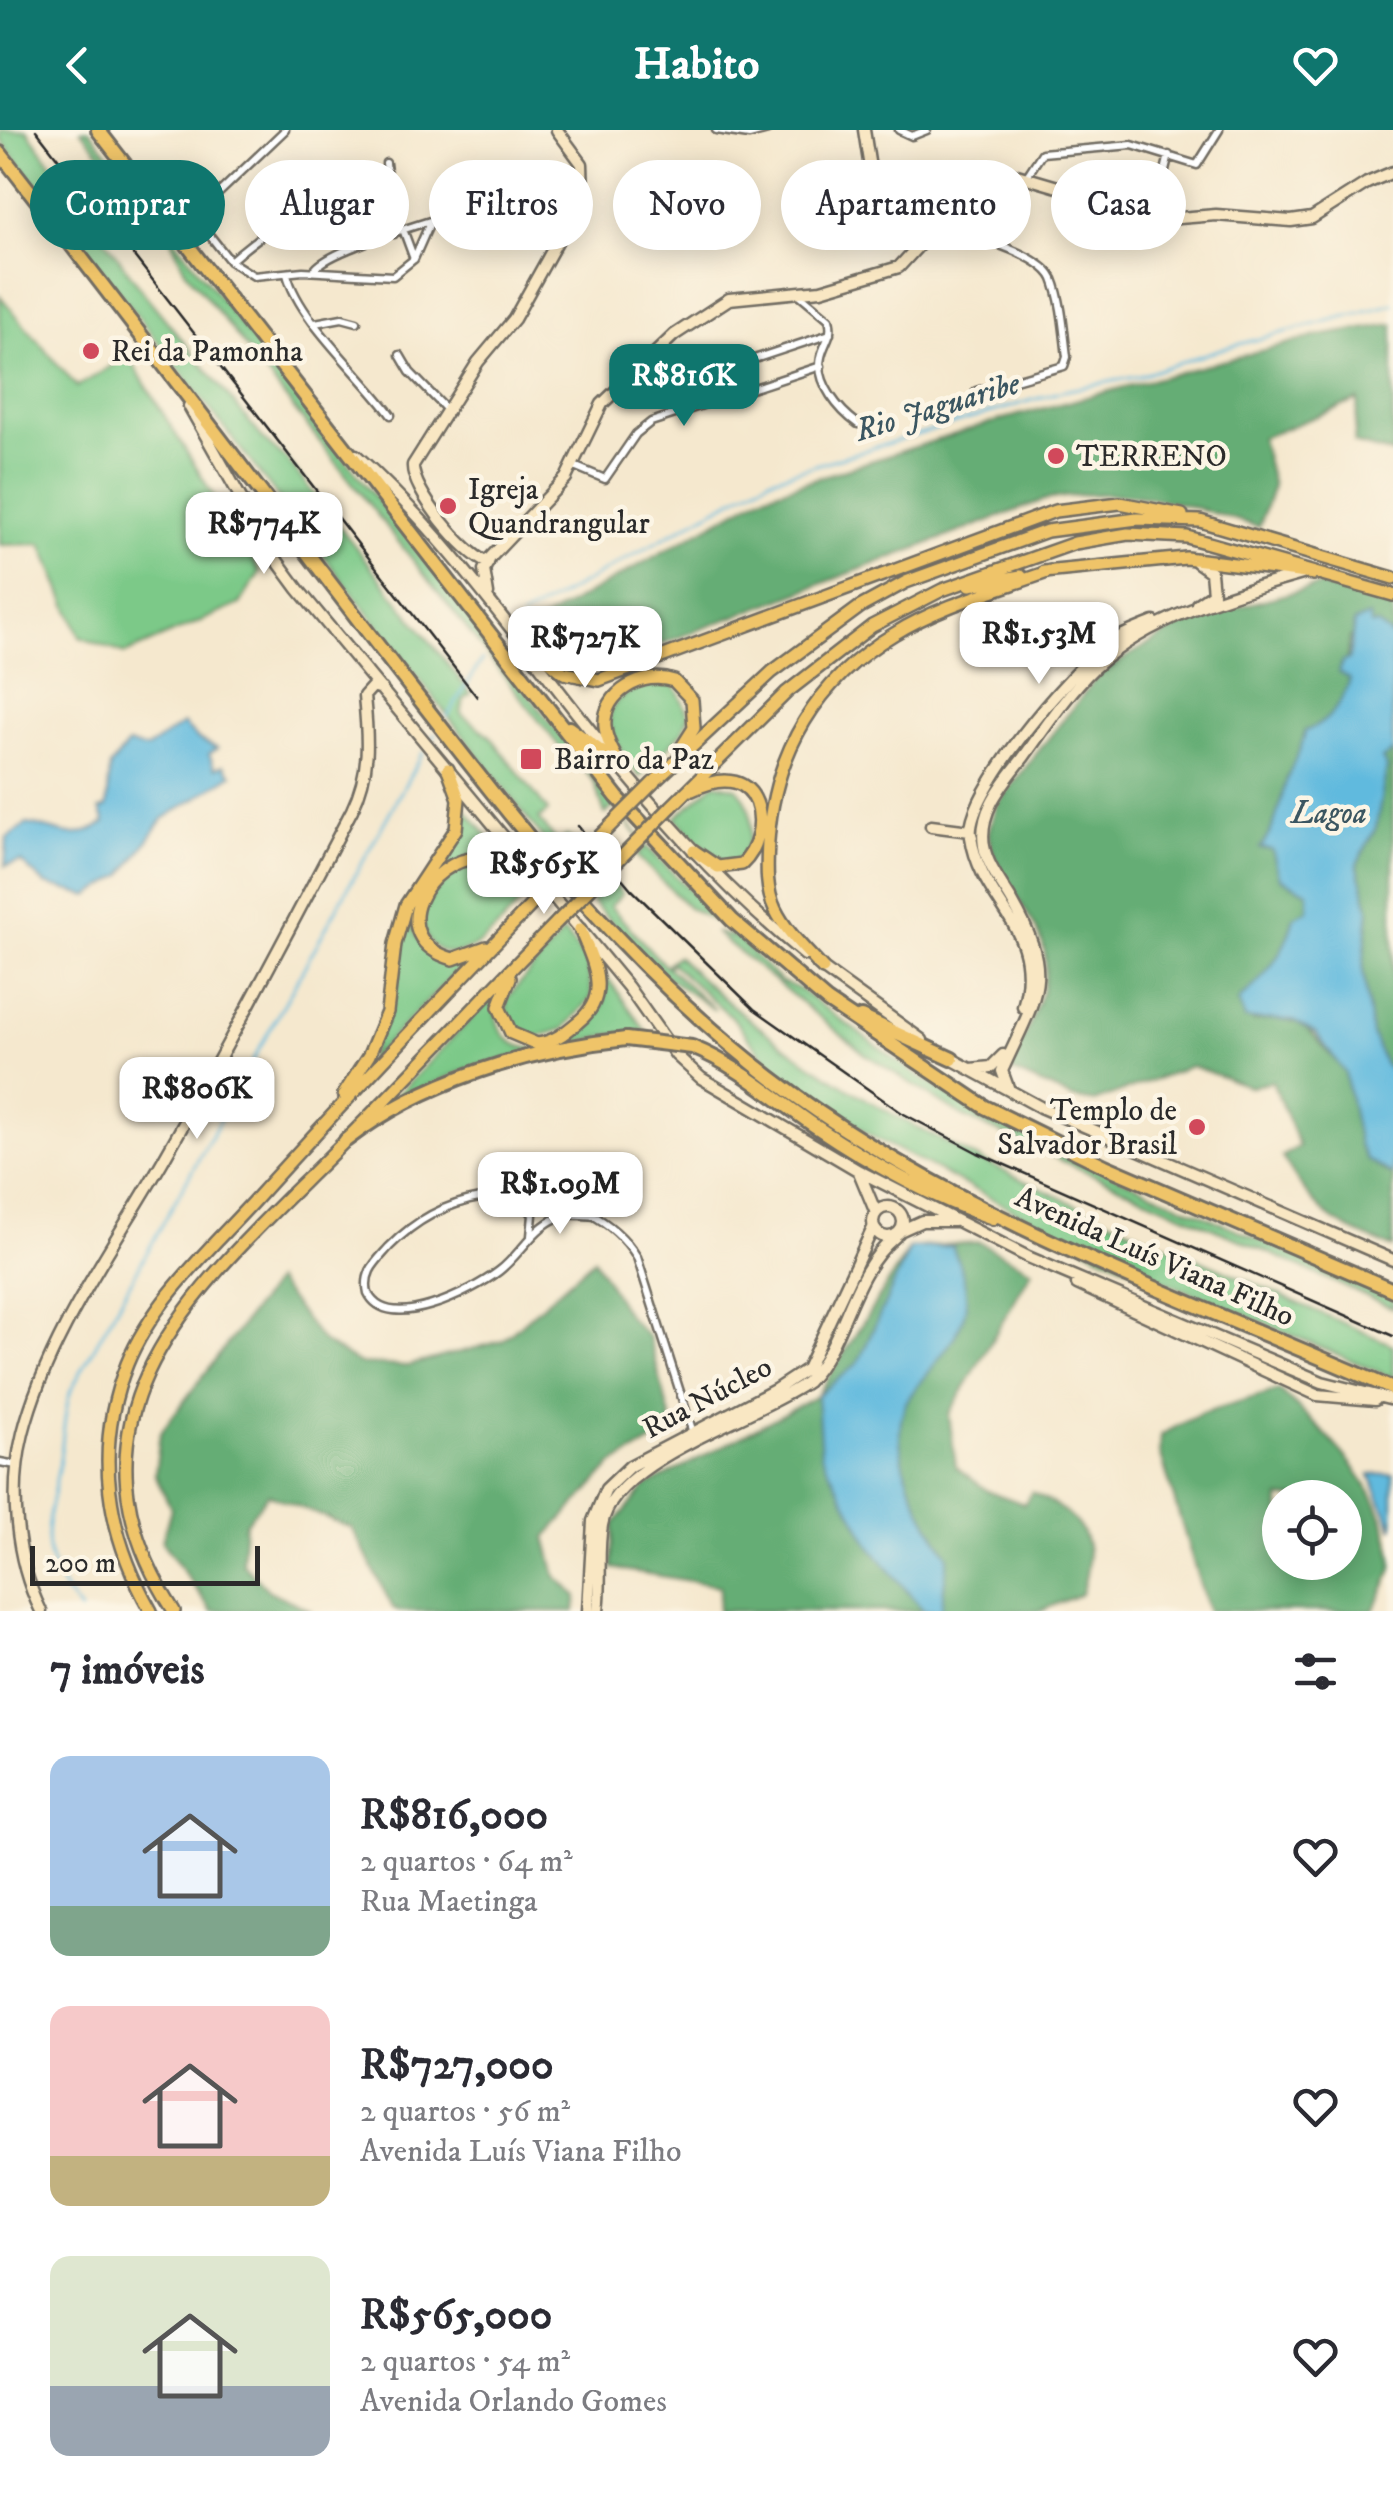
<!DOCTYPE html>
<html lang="pt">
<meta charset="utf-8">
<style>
:root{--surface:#fff;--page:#f7f7f7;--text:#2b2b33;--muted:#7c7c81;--accent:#0f766e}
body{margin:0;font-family:"IM FELL DW Pica",serif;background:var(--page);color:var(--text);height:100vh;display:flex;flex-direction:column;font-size:38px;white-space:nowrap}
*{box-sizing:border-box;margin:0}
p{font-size:32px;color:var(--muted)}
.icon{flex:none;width:55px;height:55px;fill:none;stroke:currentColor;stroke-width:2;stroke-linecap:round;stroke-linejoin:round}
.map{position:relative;height:1481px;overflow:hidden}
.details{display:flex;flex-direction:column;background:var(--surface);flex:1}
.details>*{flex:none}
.banner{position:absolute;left:30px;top:30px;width:1335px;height:90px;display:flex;gap:20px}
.fabs{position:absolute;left:1262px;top:1350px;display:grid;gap:20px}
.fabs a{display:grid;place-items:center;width:100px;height:100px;border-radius:50%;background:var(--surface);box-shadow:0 5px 25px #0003;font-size:50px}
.scale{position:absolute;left:30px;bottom:25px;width:230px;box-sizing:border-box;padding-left:10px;border:5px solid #2b2b2b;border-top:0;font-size:28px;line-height:35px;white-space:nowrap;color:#2b2b2b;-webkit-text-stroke:8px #fcf5e5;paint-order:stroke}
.price{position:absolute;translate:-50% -85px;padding:0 22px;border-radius:20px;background:#fff;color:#222;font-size:32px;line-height:65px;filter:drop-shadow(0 2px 5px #0008)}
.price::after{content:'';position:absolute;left:50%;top:60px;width:30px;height:22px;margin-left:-15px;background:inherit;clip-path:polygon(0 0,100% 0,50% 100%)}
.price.current{background:var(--accent);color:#fff}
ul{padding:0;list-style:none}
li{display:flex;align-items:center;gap:30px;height:250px;padding:0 50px}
li span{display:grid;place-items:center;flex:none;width:280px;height:200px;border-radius:20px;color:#555}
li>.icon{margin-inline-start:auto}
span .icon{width:120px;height:120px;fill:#fffc;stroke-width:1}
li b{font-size:42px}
h2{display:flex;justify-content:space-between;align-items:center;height:120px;padding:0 50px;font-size:42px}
.chip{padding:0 35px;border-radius:45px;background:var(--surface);box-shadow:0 5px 25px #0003;font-size:35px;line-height:90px}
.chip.current{background:var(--accent);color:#fff}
header{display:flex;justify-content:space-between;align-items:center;height:130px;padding:0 50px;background:var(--accent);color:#fff;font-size:45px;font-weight:700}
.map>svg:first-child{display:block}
.green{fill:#7cc988;stroke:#547a5a;stroke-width:2.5}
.forest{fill:#65ad74;stroke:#486c50;stroke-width:2.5;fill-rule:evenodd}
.water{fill:#60bade;stroke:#467284;stroke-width:2.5}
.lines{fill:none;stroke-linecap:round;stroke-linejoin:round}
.stream{stroke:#60bade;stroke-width:2.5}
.street-casing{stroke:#726d64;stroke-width:11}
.secondary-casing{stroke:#726d64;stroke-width:15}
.primary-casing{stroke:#726d64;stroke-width:16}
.highway-casing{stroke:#726d64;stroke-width:18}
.street{stroke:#fff;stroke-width:6}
.secondary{stroke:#f9e7c3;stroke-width:10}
.primary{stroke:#efc469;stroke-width:11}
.highway{stroke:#efc469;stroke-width:12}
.rail{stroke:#2b2b2b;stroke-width:2.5}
.primary-bridge-casing{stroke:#726d64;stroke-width:16;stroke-linecap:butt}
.highway-bridge-casing{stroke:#726d64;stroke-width:18;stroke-linecap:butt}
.primary-bridge{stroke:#efc469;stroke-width:11}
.highway-bridge{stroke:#efc469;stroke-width:12}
.poi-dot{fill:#d1495b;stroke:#fcf5e5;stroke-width:4}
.labels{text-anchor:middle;stroke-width:9;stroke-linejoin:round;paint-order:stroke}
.poi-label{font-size:30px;fill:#2b2b2b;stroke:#fcf5e5;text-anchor:start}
.street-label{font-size:30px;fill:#2b2b2b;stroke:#fcf5e5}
.water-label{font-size:32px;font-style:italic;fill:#3b5661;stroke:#fcf5e5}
</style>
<header><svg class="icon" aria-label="back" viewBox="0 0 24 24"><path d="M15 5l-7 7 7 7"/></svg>Habito<svg class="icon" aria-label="heart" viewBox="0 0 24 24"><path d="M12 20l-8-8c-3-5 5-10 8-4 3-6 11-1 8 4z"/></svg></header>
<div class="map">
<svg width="1393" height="1481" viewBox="0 0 1393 1481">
<rect width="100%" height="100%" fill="#fcf5e5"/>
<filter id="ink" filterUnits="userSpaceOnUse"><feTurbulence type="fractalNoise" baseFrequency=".01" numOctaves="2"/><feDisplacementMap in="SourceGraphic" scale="20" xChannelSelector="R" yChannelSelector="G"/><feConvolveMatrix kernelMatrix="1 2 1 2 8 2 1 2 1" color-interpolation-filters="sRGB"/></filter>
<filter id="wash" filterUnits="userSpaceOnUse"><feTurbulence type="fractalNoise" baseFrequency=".0048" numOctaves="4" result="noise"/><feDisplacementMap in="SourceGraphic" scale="40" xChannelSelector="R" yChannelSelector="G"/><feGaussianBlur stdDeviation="2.25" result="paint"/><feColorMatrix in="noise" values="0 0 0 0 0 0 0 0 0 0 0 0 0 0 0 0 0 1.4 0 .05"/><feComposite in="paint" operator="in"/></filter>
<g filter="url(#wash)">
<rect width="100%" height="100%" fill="#f5e8ce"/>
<!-- green -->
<path class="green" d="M0 0H27L143 162 265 311 287 330 451 538 471 564 464 569 461 584 490 606 548 681 539 689 557 712 567 706 576 713 560 730 592 771 613 752 622 764 610 776 665 836 677 826C799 946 940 1013 1094 1083 1194 1127 1293 1171 1393 1215V1248L1097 1123 873 1007 772 937 733 888 671 833 667 837 715 880 662 844 593 773 0 9Z
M81 0H89L113 30 647 717 780 851 799 859 918 946 1013 1001 1393 1169V1178L962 986 865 924 715 802 735 808 725 797 688 777 637 726 646 716 614 676 605 684 594 652 575 628 577 639 185 140 170 107Z
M0 166 77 257 128 226 260 442 240 474 125 524 80 507 42 414 0 415Z
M662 551 676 558 689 585 683 601 640 647C602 598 590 567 662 551Z
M715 653 737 658C756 678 756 715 735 733L718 732 675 688Z
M462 675 507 730 478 724 430 752 413 799C427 827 440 829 468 830L367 933 394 866 409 779 462 694Z
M479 733 508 742 531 760C511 782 470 842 436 818 424 809 421 796 421 782 434 760 454 738 479 733Z
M564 802 587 832 592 867 564 899 531 909C512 901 504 888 507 868Z
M604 843 647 903 609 905 470 938 390 972 497 862C480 957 623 920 604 843Z"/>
<!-- forest -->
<path class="forest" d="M1393 194V324L1354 313 1358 270 1261 308 1273 356 1259 397C1181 373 1127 354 1044 370L603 536 567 535 526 499 764 365 1000 290 1313 207Z
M1321 455 1393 476V507L1378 495 1349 508 1345 545 1350 550C1343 573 1329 594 1305 601L1301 625 1287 648 1272 720 1291 754 1308 762V780L1294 787C1288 814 1269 852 1243 866L1253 891C1294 887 1301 888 1326 920 1333 929 1341 934 1346 945 1363 983 1345 1027 1393 1045V1118C1328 1092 1319 1086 1282 1027L1299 1016 1272 951 1251 957 1191 936 1094 972 1072 968 1009 940C1025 901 1059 849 1040 807 1026 776 1002 750 991 718L988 704 996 675 1101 542 1192 489Z
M1393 622V942L1385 935 1372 905 1363 840 1369 778 1357 734 1376 697 1387 637 1382 628Z
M979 1112 1032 1140 949 1285 956 1337 988 1361 1024 1374 1032 1362C1082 1388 1099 1407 1081 1464L1040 1481H718L720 1456 612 1438 614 1394 645 1357 817 1266 910 1118Z
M594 1129 627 1185 649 1208 671 1290 659 1308 612 1335 546 1407 556 1446 577 1466 575 1481H400L393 1478 352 1398 268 1364 245 1394 242 1433 269 1461 312 1481H212L162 1412 171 1378 155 1345 160 1303 275 1151 323 1212 360 1234 407 1236 502 1211Z
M1279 1260C1326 1304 1393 1362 1392 1438 1389 1452 1379 1467 1373 1481H1208L1160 1322 1161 1305 1202 1283ZM1280 1368H1345V1432H1280Z"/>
<!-- water -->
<path class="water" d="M1369 486 1371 495H1378L1393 507V622L1382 629 1387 637 1376 697 1357 734 1369 778 1363 840 1372 905 1385 935 1393 942V1045L1367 1030 1359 1015 1345 943 1316 903 1293 890 1245 889 1238 871C1265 848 1286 822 1294 787L1308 780V762L1280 748 1272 720 1260 718C1277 696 1278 678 1286 652 1291 635 1302 621 1305 601 1328 594 1343 572 1350 550L1339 542 1342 532 1349 529 1354 492Z
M183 594 198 609 217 618 209 624 215 638 224 635 232 645 163 689 123 745 89 766 45 754 21 732 5 736 7 708 27 694C64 699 67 715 105 693L100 679 107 677 110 637 128 614 146 619Z
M952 1116C978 1175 967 1193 929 1242 922 1252 910 1263 906 1273 885 1322 923 1387 948 1426L941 1481H924L871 1418 821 1325 817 1266 858 1233 910 1118Z
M1393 1344V1399L1370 1345Z"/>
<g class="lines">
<!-- stream -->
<path class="stream" d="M521 488 769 349 1063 261 1139 246 1224 218 1393 174
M447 587 482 530
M432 609 435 604
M80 1481C31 1420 48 1399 60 1329 64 1304 63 1284 71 1260L423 622"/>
</g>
</g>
<g filter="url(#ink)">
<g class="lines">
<!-- street casing -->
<g class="street-casing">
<path id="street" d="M716 0 749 5 768 0
M899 0 912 6 927 0
M386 33 394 104
M1027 46 1042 23 1132 15 1197 35 1219 0
M1154 85 1169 25
M446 86 455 44
M196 88 230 131 254 146 303 141 393 146 414 129 404 102
M926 93C955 101 1040 121 1053 149 1062 171 1064 203 1067 227L1064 236 976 261
M178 102 285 0
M414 129 429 95
M230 131C267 99 298 79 345 63 361 58 370 51 389 49
M314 141C325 119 439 90 469 78
M287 144C298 189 362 245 391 285
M799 164 829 189C834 205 824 212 821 227 815 253 840 281 858 294
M315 193 342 188 357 192
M400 225 410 242 448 281
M726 267 732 243 742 233 830 204
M574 336 605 349 636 304 651 292 821 236
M521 1069 533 1085 531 1106
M595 1086C582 1085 569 1083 557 1088 534 1097 519 1126 499 1141 473 1161 388 1205 368 1163 363 1142 376 1132 389 1117 443 1062 516 1052 587 1082 608 1093 625 1107 637 1127L694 1306
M0 1332 16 1335"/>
</g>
<!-- secondary casing -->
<g class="secondary-casing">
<path id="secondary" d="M864 0 870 38 919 62 1010 43 1167 89 1216 85 1291 91 1312 88 1367 53 1393 42
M924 62 925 95
M189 276 273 425 298 459 628 857 676 925 701 948 859 1041 1028 1127 1322 1252 1393 1270
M356 325C442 402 508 496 579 586 647 672 719 755 805 825
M1197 432 1211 442 1213 463 1197 474
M488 433C465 425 411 360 413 335L478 232 514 189 583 65 582 34 557 0
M488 464 484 440 490 428 566 348 602 274 674 205 729 169 821 160 899 137 921 113 942 59
M931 696 970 701 972 707
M818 835 922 910
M1023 877C1046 797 981 775 971 707 964 664 1071 541 1106 515 1121 504 1137 499 1154 492
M948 927 1040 977 1393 1130
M971 939 991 937 1003 925
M1009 960 1002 941C1036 865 1056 848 1012 771 1002 754 987 735 984 716 978 681 1003 654 1023 628 1045 598 1067 564 1094 538 1149 487 1231 464 1302 444
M859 1042 876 1083
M873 1092a15 15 0 1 1 30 0a15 15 0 1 1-30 0Z
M902 1100 922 1091H954
M1077 1154 1317 1265 1375 1270
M41 1481C15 1429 9 1359 23 1303 48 1205 115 1115 165 1027 230 913 291 796 352 680 371 641 368 608 364 566L373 556 382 559
M588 1481 593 1391 606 1359 630 1336 775 1260 807 1239 873 1098
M598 1481C602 1453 597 1423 602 1395 613 1329 755 1289 807 1252 847 1210 849 1145 895 1107"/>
</g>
<!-- primary casing -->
<g class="primary-casing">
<path id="primary" d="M1044 442 1186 428 1314 444
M970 455 1021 446
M518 506 564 543 599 550 1055 381 1120 373 1182 385
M620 635C614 623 606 611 605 597 602 562 644 540 674 551L692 570 694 598 680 620
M653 653 772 542 860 477 906 452 1047 401 1137 389 1200 391 1393 448
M692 660C765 624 774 705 742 734L718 737 694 721
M671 677 787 562 872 496 942 460 1075 413 1128 404 1187 407 1393 465
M486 817 453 829C380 808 429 727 480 728 500 729 521 742 539 750
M823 839C806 820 786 802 775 779 765 758 767 735 768 711 774 622 817 550 894 504 941 475 998 460 1050 441
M510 848 499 877 511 903 537 914C554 912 565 903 578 892 612 865 593 832 580 799
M344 964 369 925 387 882 395 814 406 775 456 699 459 669 448 639
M151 1481C107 1404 93 1319 127 1234 152 1172 207 1122 252 1073 345 970 441 869 537 769
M174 1481C41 1275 212 1146 345 1011 416 939 486 865 557 792"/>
</g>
<!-- highway casing -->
<g class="highway-casing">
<path id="highway" d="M98 0 617 667 732 790 827 871 985 977 1105 1036 1393 1160
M0 23C126 184 249 347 373 509 500 673 623 841 793 964 973 1094 1191 1170 1393 1259
M569 598 619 635
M861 887 952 929
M692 917C739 936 774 968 815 996 871 1034 929 1066 993 1088
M346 1010C423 951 529 919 626 909"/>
</g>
<!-- street -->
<use href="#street" class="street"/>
<!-- secondary -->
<use href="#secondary" class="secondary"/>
<!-- primary -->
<use href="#primary" class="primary"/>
<!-- highway -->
<use href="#highway" class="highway"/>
<!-- rail -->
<path class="rail" d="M36 0 477 567
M578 696 631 759 754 879 902 983 978 1023 1393 1206"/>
<!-- primary-bridge casing -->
<g class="primary-bridge-casing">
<path id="primary-bridge" d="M537 769 653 653
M557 792 671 677"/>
</g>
<!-- highway-bridge casing -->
<g class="highway-bridge-casing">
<path id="highway-bridge" d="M626 909 692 917"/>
</g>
<!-- primary-bridge -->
<use href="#primary-bridge" class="primary-bridge"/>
<!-- highway-bridge -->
<use href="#highway-bridge" class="highway-bridge"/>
</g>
</g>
<!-- markers -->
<g class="poi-dot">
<circle cx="91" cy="221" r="10"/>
<circle cx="1056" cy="326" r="10"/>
<circle cx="448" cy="376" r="10"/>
<rect x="519" y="617" width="24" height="24" rx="5"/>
<circle cx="1197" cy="997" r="10"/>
</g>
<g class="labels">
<!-- poi labels -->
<g class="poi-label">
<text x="111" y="231">Rei da Pamonha</text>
<text x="1076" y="336">TERRENO</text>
<text x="468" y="369">Igreja<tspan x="468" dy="34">Quandrangular</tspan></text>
<text x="554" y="639">Bairro da Paz</text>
<text x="1177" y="990" text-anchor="end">Templo de<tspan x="1177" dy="34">Salvador Brasil</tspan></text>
</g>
<!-- street labels -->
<g class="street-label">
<text transform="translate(1155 1126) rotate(24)" y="10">Avenida Luís Viana Filho</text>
<text transform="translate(707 1267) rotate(-28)" y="10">Rua Núcleo</text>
</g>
<!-- water labels -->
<g class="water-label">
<text transform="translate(937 276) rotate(-17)" y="11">Rio Jaguaribe</text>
<text x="1329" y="693">Lagoa</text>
</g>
</g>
</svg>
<div class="fabs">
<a><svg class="icon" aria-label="locate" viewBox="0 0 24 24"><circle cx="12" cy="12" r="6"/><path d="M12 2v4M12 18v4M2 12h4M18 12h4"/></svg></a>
</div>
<div class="scale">200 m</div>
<b class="price current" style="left:684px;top:299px">R$816K</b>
<b class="price" style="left:264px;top:447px">R$774K</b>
<b class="price" style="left:1039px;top:557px">R$1.53M</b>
<b class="price" style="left:585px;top:561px">R$727K</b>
<b class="price" style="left:544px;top:787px">R$565K</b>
<b class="price" style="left:197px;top:1012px">R$806K</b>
<b class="price" style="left:560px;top:1107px">R$1.09M</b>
<div class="banner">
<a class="chip current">Comprar</a>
<a class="chip">Alugar</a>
<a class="chip">Filtros</a>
<a class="chip">Novo</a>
<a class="chip">Apartamento</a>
<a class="chip">Casa</a>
</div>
</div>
<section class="details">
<h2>7 imóveis<svg class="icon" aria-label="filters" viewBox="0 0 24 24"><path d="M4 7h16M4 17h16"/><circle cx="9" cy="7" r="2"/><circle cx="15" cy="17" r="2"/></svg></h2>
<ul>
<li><span style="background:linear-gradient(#a9c7e8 75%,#7fa58c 0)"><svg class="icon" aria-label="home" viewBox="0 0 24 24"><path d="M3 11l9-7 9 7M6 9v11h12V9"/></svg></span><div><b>R$816,000</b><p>2 quartos · 64 m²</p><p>Rua Maetinga</p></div><svg class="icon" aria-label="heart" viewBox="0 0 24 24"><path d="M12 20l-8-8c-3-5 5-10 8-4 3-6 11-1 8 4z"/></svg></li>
<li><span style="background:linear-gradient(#f6c9c9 75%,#c2b280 0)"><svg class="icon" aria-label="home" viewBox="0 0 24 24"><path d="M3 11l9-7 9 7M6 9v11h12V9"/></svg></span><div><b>R$727,000</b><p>2 quartos · 56 m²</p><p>Avenida Luís Viana Filho</p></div><svg class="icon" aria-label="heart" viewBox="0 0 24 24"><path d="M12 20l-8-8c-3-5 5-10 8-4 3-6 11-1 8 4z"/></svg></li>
<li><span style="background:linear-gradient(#dfe7d0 65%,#9aa5b1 0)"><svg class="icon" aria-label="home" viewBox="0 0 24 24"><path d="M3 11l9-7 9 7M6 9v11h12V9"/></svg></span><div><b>R$565,000</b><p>2 quartos · 54 m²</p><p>Avenida Orlando Gomes</p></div><svg class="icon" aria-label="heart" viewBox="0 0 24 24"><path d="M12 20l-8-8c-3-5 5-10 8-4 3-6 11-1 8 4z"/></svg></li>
</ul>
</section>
